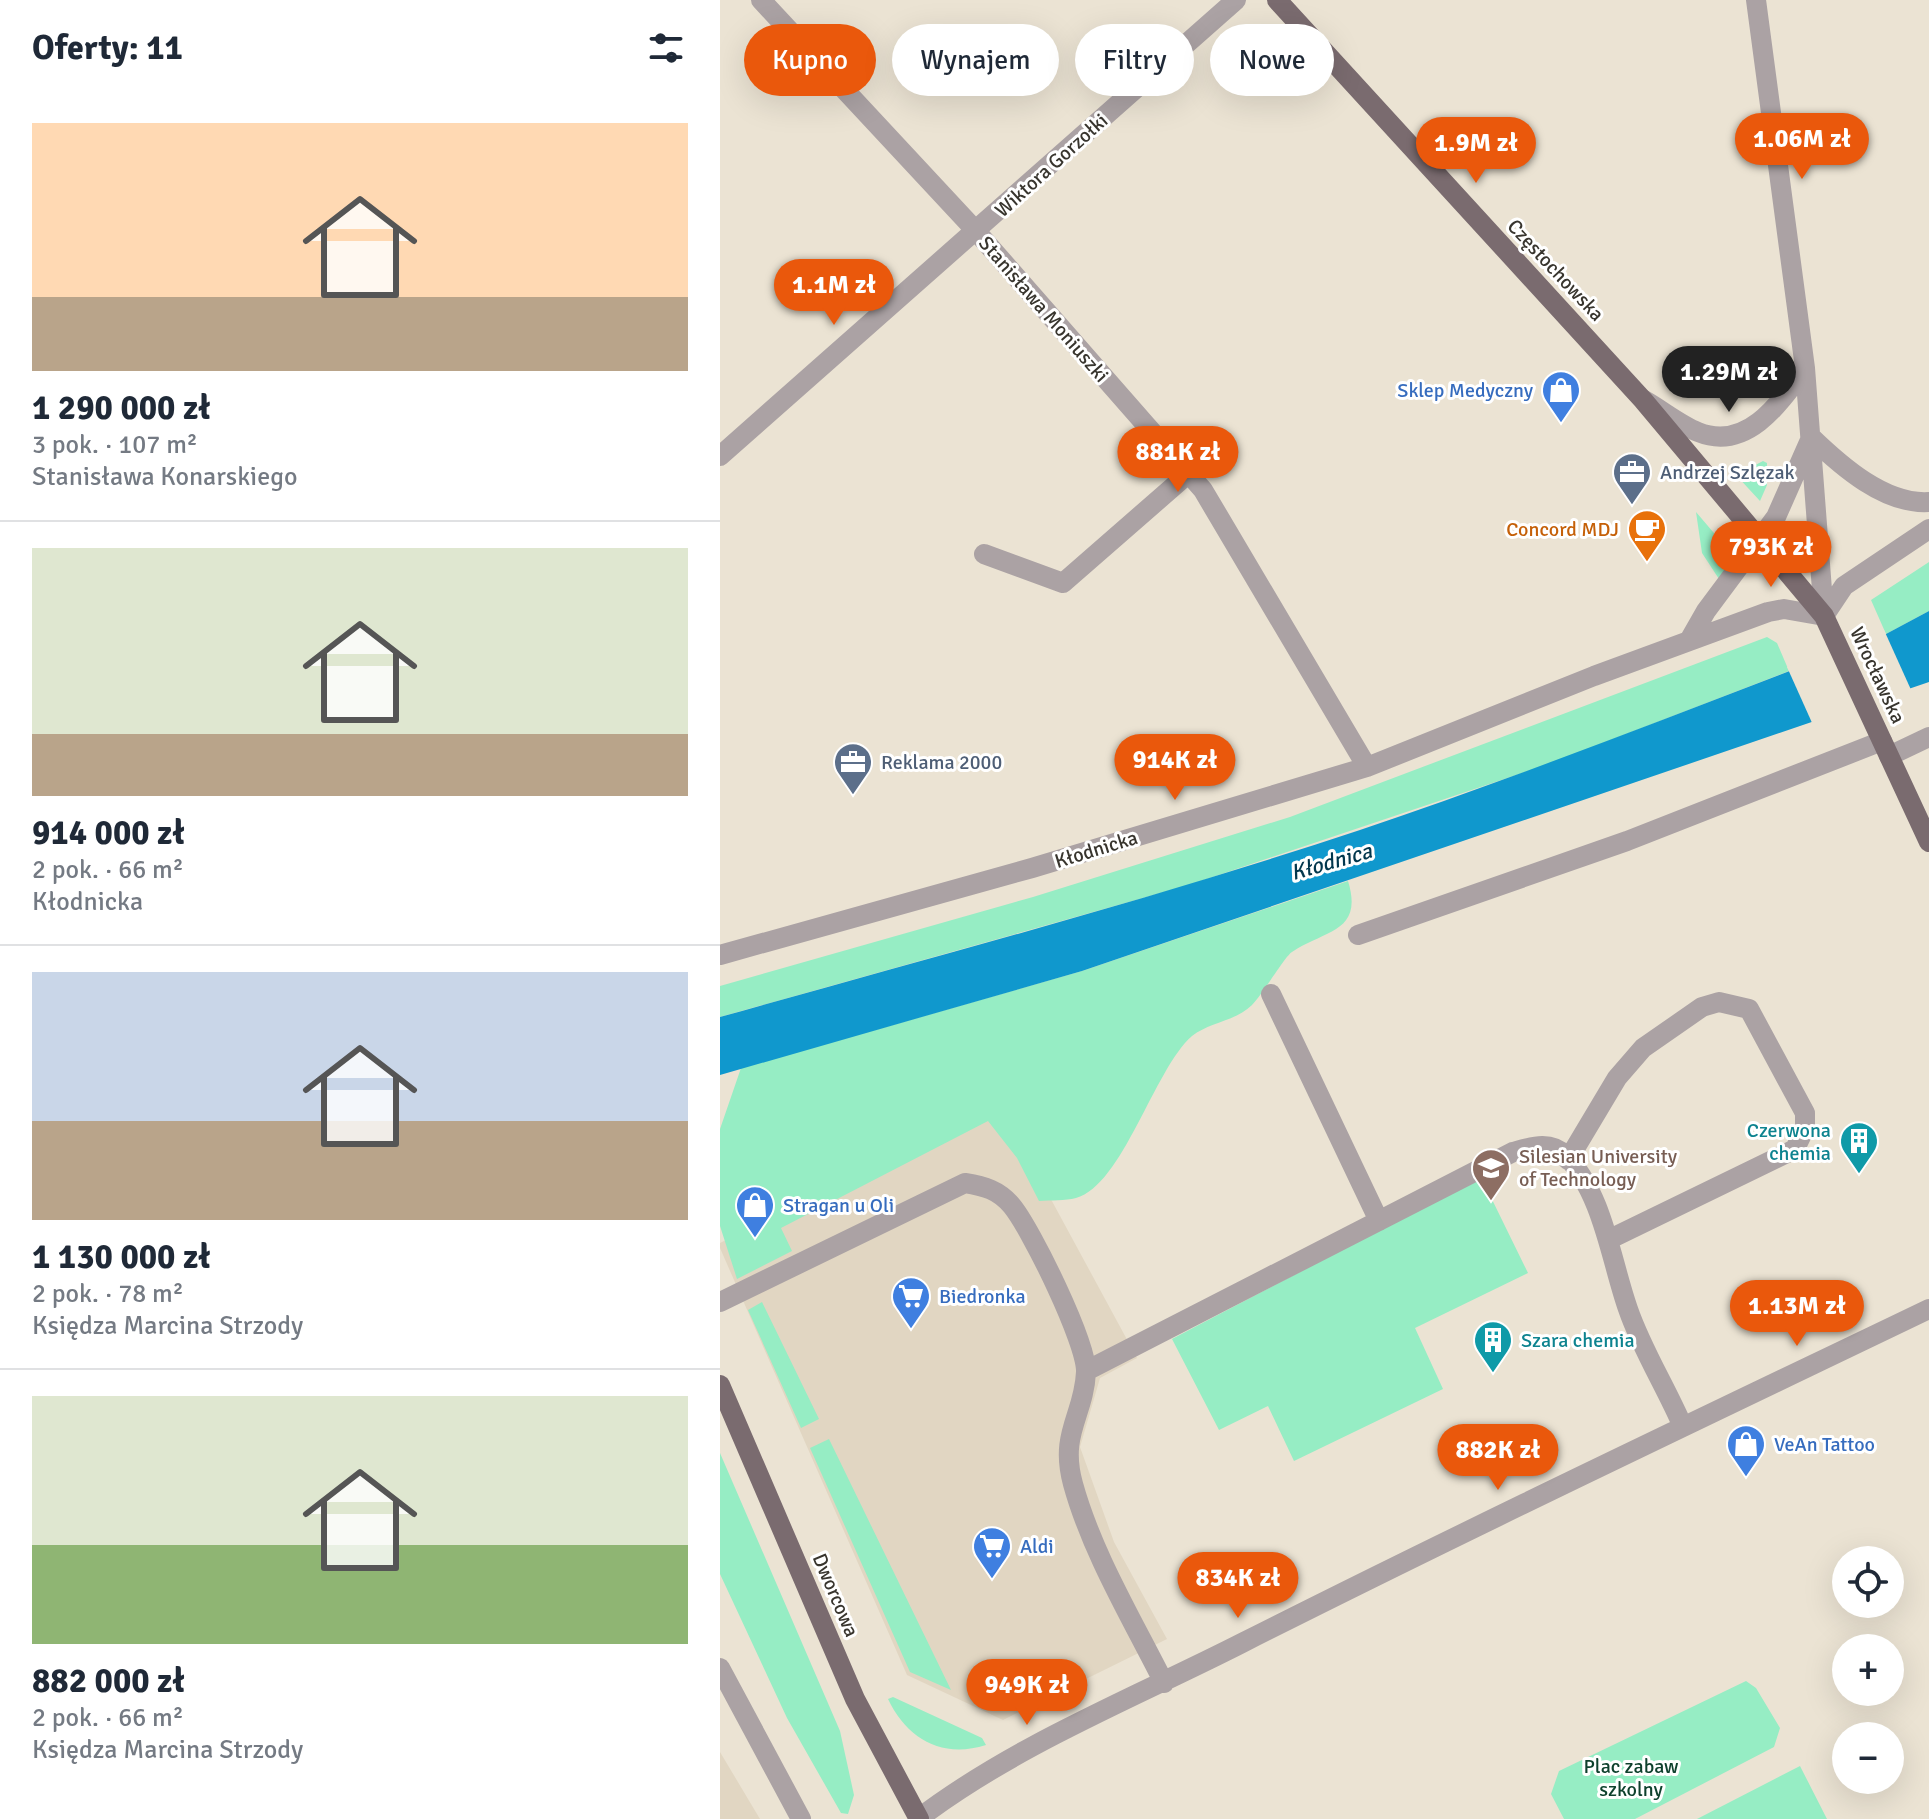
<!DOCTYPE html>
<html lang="pl">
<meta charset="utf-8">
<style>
:root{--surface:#fff;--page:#f2f2f3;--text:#1f2937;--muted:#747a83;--line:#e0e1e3;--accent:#ea580c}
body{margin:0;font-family:Signika,sans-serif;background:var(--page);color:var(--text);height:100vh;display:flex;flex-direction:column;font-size:30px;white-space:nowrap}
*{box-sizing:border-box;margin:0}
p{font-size:26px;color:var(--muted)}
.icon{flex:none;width:44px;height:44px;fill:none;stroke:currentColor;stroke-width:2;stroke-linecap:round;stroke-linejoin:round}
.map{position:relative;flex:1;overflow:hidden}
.side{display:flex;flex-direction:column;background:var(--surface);width:720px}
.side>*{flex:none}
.banner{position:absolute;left:24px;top:24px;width:760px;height:72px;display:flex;gap:16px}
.fabs{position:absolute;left:1112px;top:1546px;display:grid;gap:16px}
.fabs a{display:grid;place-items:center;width:72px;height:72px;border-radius:50%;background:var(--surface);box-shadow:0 8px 32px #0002;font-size:40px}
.price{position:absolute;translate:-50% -68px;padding:0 18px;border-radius:28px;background:var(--accent);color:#fff;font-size:26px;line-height:52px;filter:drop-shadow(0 2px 4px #0008)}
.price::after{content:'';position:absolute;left:50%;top:48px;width:24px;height:18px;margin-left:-12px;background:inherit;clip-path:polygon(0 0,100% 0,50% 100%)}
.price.current{background:#222;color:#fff}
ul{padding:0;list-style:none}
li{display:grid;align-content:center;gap:16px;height:424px;padding:0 32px}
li+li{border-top:2px solid var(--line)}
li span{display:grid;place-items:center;height:248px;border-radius:0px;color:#555}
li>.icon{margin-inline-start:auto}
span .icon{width:144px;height:144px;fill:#fffc;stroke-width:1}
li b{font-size:34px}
h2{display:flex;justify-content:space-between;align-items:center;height:96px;padding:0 32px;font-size:34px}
.tag{padding:0 28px;border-radius:36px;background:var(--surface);box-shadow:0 8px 32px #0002;font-size:28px;line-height:72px}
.tag.current{background:var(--accent);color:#fff}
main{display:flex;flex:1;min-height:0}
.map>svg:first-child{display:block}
.commercial{fill:#e1d6c2}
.green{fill:#96edc4}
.water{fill:#1098cd}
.pier{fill:#ebe3d3}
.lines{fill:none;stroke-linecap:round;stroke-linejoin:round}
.minor{stroke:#aba2a4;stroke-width:20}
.major{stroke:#7a6b6f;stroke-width:20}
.labels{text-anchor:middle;stroke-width:6;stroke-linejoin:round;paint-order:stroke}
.street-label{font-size:20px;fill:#38352e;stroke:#fff}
.shop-label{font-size:20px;fill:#366cbe;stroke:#fff;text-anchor:start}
.service-label{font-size:20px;fill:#4e5e75;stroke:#fff;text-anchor:start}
.food-label{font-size:20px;fill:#c56008;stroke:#fff;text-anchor:end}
.culture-label{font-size:20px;fill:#0d838f;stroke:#fff;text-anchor:end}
.education-label{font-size:20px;fill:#785e54;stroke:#fff;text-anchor:start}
.park-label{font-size:20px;fill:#0e412d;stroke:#fff}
.water-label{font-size:22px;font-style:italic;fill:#03374d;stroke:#fff}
</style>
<main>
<section class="side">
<h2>Oferty: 11<svg class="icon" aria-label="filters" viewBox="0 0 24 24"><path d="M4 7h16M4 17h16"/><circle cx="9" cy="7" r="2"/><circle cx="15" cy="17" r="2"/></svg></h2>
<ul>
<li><span style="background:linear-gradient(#ffd9b3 70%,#b9a48a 0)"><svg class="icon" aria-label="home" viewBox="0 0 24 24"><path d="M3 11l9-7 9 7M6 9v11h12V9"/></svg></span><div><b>1 290 000 zł</b><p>3 pok. · 107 m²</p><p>Stanisława Konarskiego</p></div></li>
<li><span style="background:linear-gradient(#dfe7d0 75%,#b9a48a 0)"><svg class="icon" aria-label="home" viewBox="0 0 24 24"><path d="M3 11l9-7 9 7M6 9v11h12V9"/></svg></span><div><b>914 000 zł</b><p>2 pok. · 66 m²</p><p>Kłodnicka</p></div></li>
<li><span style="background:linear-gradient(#c9d6e8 60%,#b9a48a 0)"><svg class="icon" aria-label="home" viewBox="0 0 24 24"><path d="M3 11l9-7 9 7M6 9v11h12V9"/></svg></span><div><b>1 130 000 zł</b><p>2 pok. · 78 m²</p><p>Księdza Marcina Strzody</p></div></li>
<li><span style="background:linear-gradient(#dfe7d0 60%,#8fb573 0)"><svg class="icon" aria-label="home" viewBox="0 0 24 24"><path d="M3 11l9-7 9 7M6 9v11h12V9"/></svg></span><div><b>882 000 zł</b><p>2 pok. · 66 m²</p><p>Księdza Marcina Strzody</p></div></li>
</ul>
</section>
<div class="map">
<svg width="1209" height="1819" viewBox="0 0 1209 1819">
<rect width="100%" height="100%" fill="#ebe3d3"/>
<!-- commercial -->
<path class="commercial" d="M265 1110 294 1131 417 1358 380 1378 360 1447 394 1542 447 1639 283 1720 187 1675 0 1248V1243Z
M0 1752 40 1819H0Z"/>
<!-- green -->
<path class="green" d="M1043 461 1047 463V485L1040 501 1016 475Z
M976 512 1011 553V560L999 579 982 553Z
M1209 562V611L1166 634 1151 600Z
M1047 637 1057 643 1069 671 829 764 469 885 0 1017V986L313 897 570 817Z
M628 881C644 933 604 930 572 952 565 956 543 994 532 1005 516 1021 490 1022 472 1036 434 1069 403 1185 356 1198 345 1201 331 1200 319 1201L297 1158 268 1121 61 1228 72 1251 17 1279 0 1226V1129L21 1068 362 971Z
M761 1177 808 1273 695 1328 723 1389 574 1461 548 1406 499 1430 452 1339Z
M42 1302 99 1419 81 1428 28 1310Z
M109 1439 231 1690 190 1672 90 1448Z
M0 1453 120 1731 134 1795 128 1814 121 1813 67 1718 0 1574Z
M1026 1681 1036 1688 1060 1728 1054 1747 915 1819H844L831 1794 839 1771Z
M173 1697 262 1738 266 1745C222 1759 187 1739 168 1699Z
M1080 1766 1107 1819H977Z"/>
<!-- water -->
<path class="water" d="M1209 611V682L362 971 0 1075V1017C214 957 429 900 640 830 817 770 991 701 1166 634Z"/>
<!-- pier -->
<path class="pier" d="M1164 630 1192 692 1093 725 1067 667Z"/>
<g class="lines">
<!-- minor -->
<path class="minor" d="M41 0 256 231 483 490 647 767
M1036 0 1085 368 1104 616
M924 400C942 410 960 425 978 432 1027 452 1060 403 1085 368
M1091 437C1121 466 1165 505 1209 502
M0 456 516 0
M264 554 343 583 469 473
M1104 616 1124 586 1209 529
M970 639 986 611 1056 517 1090 440
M1169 756 1209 737
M638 935 907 841 1162 741
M0 955 312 868 647 767 874 676 1048 612 1064 609 1104 616
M551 994 659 1221
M848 1160 897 1078 923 1048 982 1007 999 1002 1029 1009 1085 1113V1128L1075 1149 890 1239
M0 1302 245 1183C264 1186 279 1190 292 1206 311 1229 367 1343 366 1372 364 1416 339 1433 353 1484 372 1553 412 1619 444 1683
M366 1371 793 1152C811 1147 830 1140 845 1155 883 1193 891 1261 908 1309 922 1350 946 1387 963 1427
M0 1668 81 1819
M198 1819C295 1745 414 1698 522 1643 750 1528 980 1419 1209 1309"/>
<!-- major -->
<path class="major" d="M557 0 923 400 1104 616 1209 842
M0 1385 135 1699 199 1819"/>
</g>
<!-- icons -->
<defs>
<g id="shop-pin" transform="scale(2)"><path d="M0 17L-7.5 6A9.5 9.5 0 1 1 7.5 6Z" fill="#3f7fe0" stroke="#fff"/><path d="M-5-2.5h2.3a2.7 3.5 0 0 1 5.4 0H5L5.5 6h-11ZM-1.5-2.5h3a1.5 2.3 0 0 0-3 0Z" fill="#fff"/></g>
<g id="office-pin" transform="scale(2)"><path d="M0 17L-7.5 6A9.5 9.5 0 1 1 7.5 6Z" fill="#5c6f8a" stroke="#fff"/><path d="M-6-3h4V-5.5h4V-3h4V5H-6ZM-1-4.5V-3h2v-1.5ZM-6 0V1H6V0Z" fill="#fff"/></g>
<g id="cafe-pin" transform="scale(2)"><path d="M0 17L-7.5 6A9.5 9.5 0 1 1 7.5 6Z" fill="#e8710a" stroke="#fff"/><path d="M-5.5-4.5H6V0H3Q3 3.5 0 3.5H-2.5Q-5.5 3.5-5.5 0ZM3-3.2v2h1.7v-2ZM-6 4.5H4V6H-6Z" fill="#fff"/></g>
<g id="building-pin" transform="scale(2)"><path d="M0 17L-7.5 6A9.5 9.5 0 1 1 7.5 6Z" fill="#0f9aa8" stroke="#fff"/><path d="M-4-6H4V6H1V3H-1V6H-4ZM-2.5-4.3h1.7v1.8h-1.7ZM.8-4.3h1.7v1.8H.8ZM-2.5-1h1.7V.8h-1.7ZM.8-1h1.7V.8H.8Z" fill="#fff"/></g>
<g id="university-pin" transform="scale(2)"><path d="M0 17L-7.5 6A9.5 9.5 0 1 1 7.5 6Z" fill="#8d6e63" stroke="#fff"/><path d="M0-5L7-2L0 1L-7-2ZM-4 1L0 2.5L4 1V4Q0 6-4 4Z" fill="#fff"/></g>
<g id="supermarket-pin" transform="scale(2)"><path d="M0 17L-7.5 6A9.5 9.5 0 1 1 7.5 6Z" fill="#3f7fe0" stroke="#fff"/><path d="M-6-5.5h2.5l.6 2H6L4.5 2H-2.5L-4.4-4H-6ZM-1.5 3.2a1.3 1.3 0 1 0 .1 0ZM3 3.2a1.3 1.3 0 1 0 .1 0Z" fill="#fff"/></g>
</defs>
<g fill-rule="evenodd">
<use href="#shop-pin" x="841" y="390"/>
<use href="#office-pin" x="912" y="472"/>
<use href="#cafe-pin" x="927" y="529"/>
<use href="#office-pin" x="133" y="762"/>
<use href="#building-pin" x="1139" y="1141"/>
<use href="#university-pin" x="771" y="1168"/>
<use href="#shop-pin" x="35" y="1205"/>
<use href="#supermarket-pin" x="191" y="1296"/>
<use href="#building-pin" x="773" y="1340"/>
<use href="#shop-pin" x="1026" y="1444"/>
<use href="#supermarket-pin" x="272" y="1546"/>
</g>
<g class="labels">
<!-- street labels -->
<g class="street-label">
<text transform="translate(331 165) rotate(-42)" y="7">Wiktora Gorzołki</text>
<text transform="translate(836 270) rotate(47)" y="7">Częstochowska</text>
<text transform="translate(324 309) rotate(49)" y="7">Stanisława Moniuszki</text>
<text transform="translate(1158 675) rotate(65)" y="7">Wrocławska</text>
<text transform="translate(376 849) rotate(-17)" y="7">Kłodnicka</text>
<text transform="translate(116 1595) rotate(67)" y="7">Dworcowa</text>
</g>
<!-- shop labels -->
<g class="shop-label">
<text x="813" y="397" text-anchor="end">Sklep Medyczny</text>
<text x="63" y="1212">Stragan u Oli</text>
<text x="219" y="1303">Biedronka</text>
<text x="1054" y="1451">VeAn Tattoo</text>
<text x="300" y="1553">Aldi</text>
</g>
<!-- service labels -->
<g class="service-label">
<text x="940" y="479">Andrzej Szlęzak</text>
<text x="161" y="769">Reklama 2000</text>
</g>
<!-- food labels -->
<g class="food-label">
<text x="899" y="536">Concord MDJ</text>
</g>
<!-- culture labels -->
<g class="culture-label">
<text x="1111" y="1137">Czerwona<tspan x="1111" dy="23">chemia</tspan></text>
<text x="801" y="1347" text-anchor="start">Szara chemia</text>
</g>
<!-- education labels -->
<g class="education-label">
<text x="799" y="1163">Silesian University<tspan x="799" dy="23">of Technology</tspan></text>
</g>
<!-- park labels -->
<g class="park-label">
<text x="911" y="1773">Plac zabaw<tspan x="911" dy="23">szkolny</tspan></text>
</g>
<!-- water labels -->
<g class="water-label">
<text transform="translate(611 861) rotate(-16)" y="8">Kłodnica</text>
</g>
</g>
</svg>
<div class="fabs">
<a><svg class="icon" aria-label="locate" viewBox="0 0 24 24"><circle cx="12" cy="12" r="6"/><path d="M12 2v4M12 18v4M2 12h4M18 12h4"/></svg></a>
<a>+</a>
<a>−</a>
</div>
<b class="price" style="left:1082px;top:181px">1.06M zł</b>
<b class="price" style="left:756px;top:185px">1.9M zł</b>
<b class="price" style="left:114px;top:327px">1.1M zł</b>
<b class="price current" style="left:1009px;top:414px">1.29M zł</b>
<b class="price" style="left:458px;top:494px">881K zł</b>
<b class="price" style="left:1051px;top:589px">793K zł</b>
<b class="price" style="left:455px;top:802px">914K zł</b>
<b class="price" style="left:1077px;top:1348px">1.13M zł</b>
<b class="price" style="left:778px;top:1492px">882K zł</b>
<b class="price" style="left:518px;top:1620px">834K zł</b>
<b class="price" style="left:307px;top:1727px">949K zł</b>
<div class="banner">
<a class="tag current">Kupno</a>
<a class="tag">Wynajem</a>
<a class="tag">Filtry</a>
<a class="tag">Nowe</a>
</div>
</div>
</main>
